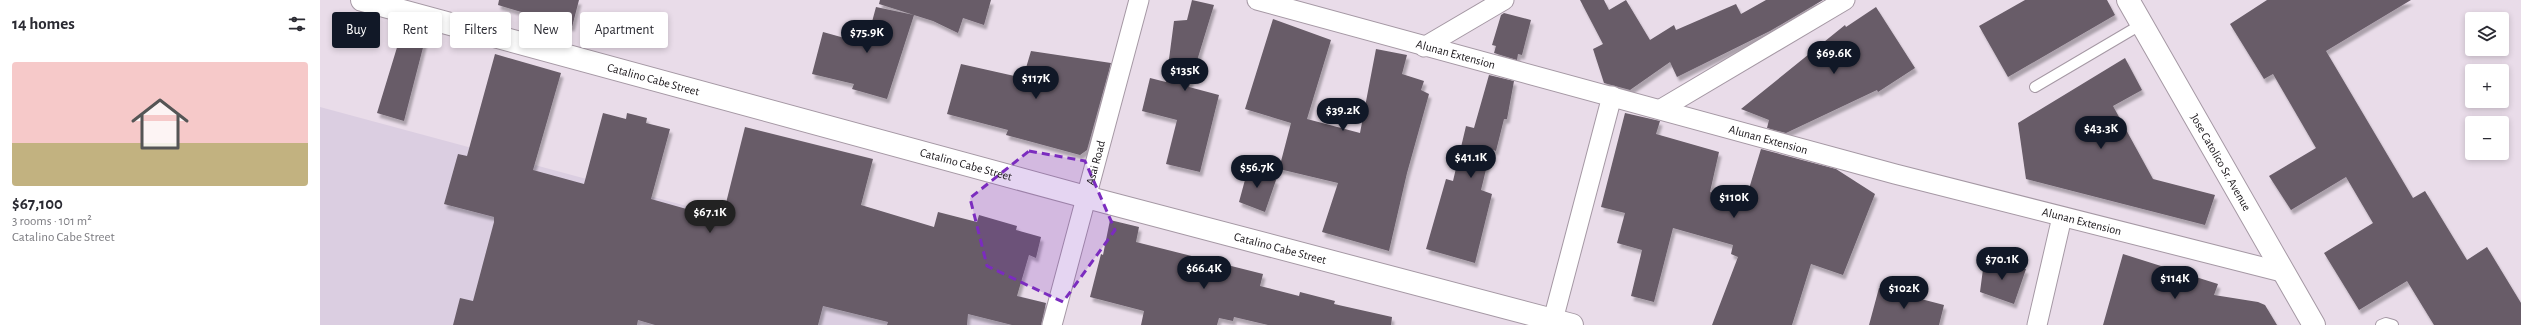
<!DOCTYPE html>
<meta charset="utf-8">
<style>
:root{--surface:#fff;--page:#f2f2f3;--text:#2b2b33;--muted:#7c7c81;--line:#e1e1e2;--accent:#111827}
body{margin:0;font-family:"Alegreya Sans",sans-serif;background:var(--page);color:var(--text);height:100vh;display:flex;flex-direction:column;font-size:15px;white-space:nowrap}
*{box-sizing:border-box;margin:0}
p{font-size:13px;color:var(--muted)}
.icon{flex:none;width:22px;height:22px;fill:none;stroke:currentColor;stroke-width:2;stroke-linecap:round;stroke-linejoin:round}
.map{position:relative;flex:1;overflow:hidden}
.side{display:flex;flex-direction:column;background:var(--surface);width:320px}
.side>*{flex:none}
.top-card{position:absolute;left:12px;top:12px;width:380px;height:36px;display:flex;gap:8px}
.buttons{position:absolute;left:2145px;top:12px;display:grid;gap:8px}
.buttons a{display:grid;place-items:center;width:44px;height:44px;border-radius:4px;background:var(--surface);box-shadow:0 2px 6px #0003;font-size:20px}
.price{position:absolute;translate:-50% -34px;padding:0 9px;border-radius:14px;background:var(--accent);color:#fff;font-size:13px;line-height:26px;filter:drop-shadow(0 1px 2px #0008)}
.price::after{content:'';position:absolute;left:50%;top:24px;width:12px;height:9px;margin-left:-6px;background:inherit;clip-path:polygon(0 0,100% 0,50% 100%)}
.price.on{background:#222;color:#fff}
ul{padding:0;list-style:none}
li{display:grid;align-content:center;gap:8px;height:212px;padding:0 12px}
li+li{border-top:1px solid var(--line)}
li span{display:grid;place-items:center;height:124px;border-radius:4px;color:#555}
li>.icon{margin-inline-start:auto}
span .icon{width:72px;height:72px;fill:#fffc;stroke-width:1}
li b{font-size:17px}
h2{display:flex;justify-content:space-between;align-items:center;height:48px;padding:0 12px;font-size:17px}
.pill{padding:0 14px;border-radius:4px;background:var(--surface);box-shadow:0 2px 6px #0003;font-size:14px;line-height:36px}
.pill.on{background:var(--accent);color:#fff}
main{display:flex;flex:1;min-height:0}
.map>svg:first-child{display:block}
.industrial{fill:#dbcee1}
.building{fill:#675c67;filter:url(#shadow)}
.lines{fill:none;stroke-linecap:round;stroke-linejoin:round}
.lane-casing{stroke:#a598a4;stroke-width:12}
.street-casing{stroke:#a598a4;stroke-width:21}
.secondary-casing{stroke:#a598a4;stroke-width:24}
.lane{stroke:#fff;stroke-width:10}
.street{stroke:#fff;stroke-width:19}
.secondary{stroke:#fff;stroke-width:22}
.marked{fill:#7b2cbf;fill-opacity:0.2;stroke:#7b2cbf;stroke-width:3;stroke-dasharray:8 5;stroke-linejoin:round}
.labels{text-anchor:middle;stroke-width:4;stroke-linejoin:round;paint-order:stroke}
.street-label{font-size:12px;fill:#191519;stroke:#fff}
</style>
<main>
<section class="side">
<h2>14 homes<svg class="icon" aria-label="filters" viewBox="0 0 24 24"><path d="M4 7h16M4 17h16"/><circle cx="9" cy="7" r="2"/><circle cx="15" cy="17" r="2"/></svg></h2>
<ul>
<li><span style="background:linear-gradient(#f6c9c9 65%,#c2b280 0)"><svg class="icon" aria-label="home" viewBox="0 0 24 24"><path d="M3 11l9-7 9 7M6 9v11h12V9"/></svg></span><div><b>$67,100</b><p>3 rooms · 101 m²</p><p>Catalino Cabe Street</p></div></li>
</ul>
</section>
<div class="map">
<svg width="2201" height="325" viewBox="0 0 2201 325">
<defs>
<filter id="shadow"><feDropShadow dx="2.5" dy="4.5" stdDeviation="1" flood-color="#0004"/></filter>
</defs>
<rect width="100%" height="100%" fill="#e9dce9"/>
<!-- industrial -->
<path class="industrial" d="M0 107 729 304 723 325H0Z"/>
<!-- building -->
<path class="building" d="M179 0H259L252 27 178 5Z
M560 0H671L664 25 643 18 638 33 613 21 559 4Z
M872 0 894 5 869 87 899 95 880 172 846 164 857 120 822 111 830 78 846 82 854 21 867 20Z
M1260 0H1284L1289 10 1306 0 1330 40 1354 25 1356 30 1416 4 1421 14 1446 0H1503L1450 31 1357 77 1350 62 1310 90 1284 83 1273 49 1283 44Z
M1705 0H1787L1795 15 1688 77 1659 26Z
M1947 0H2091L2006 51 2093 198 2105 191 2147 260 2167 247 2201 303V325H2114L2087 281 2039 310 2004 253 2053 223 2026 177 1971 210 1949 176 1996 148 1953 74 1944 79 1910 24Z
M556 7 594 15 567 99 532 89 534 84 492 74 503 32 546 44Z
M1556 7 1595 68 1558 92 1557 90 1466 133 1447 128 1449 120 1421 109 1525 25 1526 27Z
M1184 13 1211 20 1202 55 1198 54 1197 60 1174 53 1176 46 1172 45 1181 15Z
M953 19 1011 40 987 119 1040 133 1056 49 1087 55 1082 74 1104 81 1101 90 1109 94 1087 173 1069 251 1002 232 1018 183 959 169 971 123 925 109Z
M82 31 106 36 84 121 57 113Z
M711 51 791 63 767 150 760 155 686 135 688 130 627 114 641 64 703 78Z
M175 54 241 73 213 170 264 184 283 113 306 119 307 113 327 118 326 123 350 129 331 199 402 219 425 127 553 159 541 205 614 227 618 212 657 222 659 215 697 226 696 230 721 237 716 258 709 255 697 296 726 303 721 325H692L648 314 647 325H567L568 322 503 306 498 325H335L318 320 317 325H133L140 298 153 301 174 222V217L124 204 138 154 147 156Z
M1805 58 1822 90 1793 106 1833 179 1895 195 1885 225 1706 179 1698 123Z
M1169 75 1194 81 1187 119H1184L1176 151 1171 149 1161 190 1172 194 1155 263 1106 249 1126 179 1133 181 1146 126 1154 128Z
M1305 113 1340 121 1336 134 1399 152 1390 192 1425 202 1441 149 1516 169 1555 194 1523 275 1491 264 1472 325H1392L1418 257 1411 254 1413 245 1353 228 1334 302 1311 296 1322 250 1297 243 1305 213 1281 207Z
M929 165 956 180 945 212 919 202Z
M790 220 819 227 816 242 943 274 940 286 979 296 980 292 1015 301 1014 304 1072 317 1071 325H948L914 317 913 321 899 318 897 325H821L824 311 770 297 781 254 783 255Z
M1803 254 1898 284 1894 295 1938 302 1945 305 1957 325H1783Z
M1669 261 1706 269 1694 304 1660 292 1663 269Z
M1559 288 1624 305 1619 325H1549Z"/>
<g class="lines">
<!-- lane casing -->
<g class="lane-casing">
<path id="lane" d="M1715 87 1822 24
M2061 325 2066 323 2073 325"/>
</g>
<!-- street casing -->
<g class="street-casing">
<g id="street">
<path id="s1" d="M937 0 1575 174 1962 272"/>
<path d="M1104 47 1184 0"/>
<path d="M1341 109 1525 0"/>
<path d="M1233 320 1292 96"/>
<path id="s2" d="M732 325 819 0"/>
<path d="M1717 325 1742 217"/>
</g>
</g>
<!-- secondary casing -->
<g class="secondary-casing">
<g id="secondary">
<path id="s3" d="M42 0 766 197 1252 325"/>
<path id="s4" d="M1808 0 1994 325"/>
</g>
</g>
<!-- lane -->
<use href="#lane" class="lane"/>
<!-- street -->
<use href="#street" class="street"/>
<!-- secondary -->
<use href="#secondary" class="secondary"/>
</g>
<!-- marked area -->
<path class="marked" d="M709 151 765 161 795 230 743 302 667 266 650 198Z"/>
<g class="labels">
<!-- street labels -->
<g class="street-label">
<text dy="4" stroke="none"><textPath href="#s1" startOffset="206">Alunan Extension</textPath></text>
<text dy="4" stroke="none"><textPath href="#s3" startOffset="302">Catalino Cabe Street</textPath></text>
<text dy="4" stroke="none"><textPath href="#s1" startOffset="530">Alunan Extension</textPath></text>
<text dy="4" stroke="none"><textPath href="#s2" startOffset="168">Asai Road</textPath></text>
<text dy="4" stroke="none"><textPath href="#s4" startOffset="187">Jose Catolico Sr. Avenue</textPath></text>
<text dy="4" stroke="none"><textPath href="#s3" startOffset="626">Catalino Cabe Street</textPath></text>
<text dy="4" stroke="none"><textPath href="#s1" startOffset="854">Alunan Extension</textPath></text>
<text dy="4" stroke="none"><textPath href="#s3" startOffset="951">Catalino Cabe Street</textPath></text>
</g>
</g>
</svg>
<div class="buttons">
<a><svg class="icon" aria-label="layers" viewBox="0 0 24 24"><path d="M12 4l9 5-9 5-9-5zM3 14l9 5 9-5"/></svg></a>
<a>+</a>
<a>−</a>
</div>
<b class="price" style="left:547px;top:54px">$75.9K</b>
<b class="price" style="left:1514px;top:75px">$69.6K</b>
<b class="price" style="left:865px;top:92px">$135K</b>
<b class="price" style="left:716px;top:100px">$117K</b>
<b class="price" style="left:1023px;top:132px">$39.2K</b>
<b class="price" style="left:1781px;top:150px">$43.3K</b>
<b class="price" style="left:1151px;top:179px">$41.1K</b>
<b class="price" style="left:937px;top:189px">$56.7K</b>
<b class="price" style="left:1414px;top:219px">$110K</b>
<b class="price on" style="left:390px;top:234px">$67.1K</b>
<b class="price" style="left:1682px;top:281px">$70.1K</b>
<b class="price" style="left:884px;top:290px">$66.4K</b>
<b class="price" style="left:1855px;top:300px">$114K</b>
<b class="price" style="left:1584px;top:310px">$102K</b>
<div class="top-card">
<a class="pill on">Buy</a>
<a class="pill">Rent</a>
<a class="pill">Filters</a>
<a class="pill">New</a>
<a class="pill">Apartment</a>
</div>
</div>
</main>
